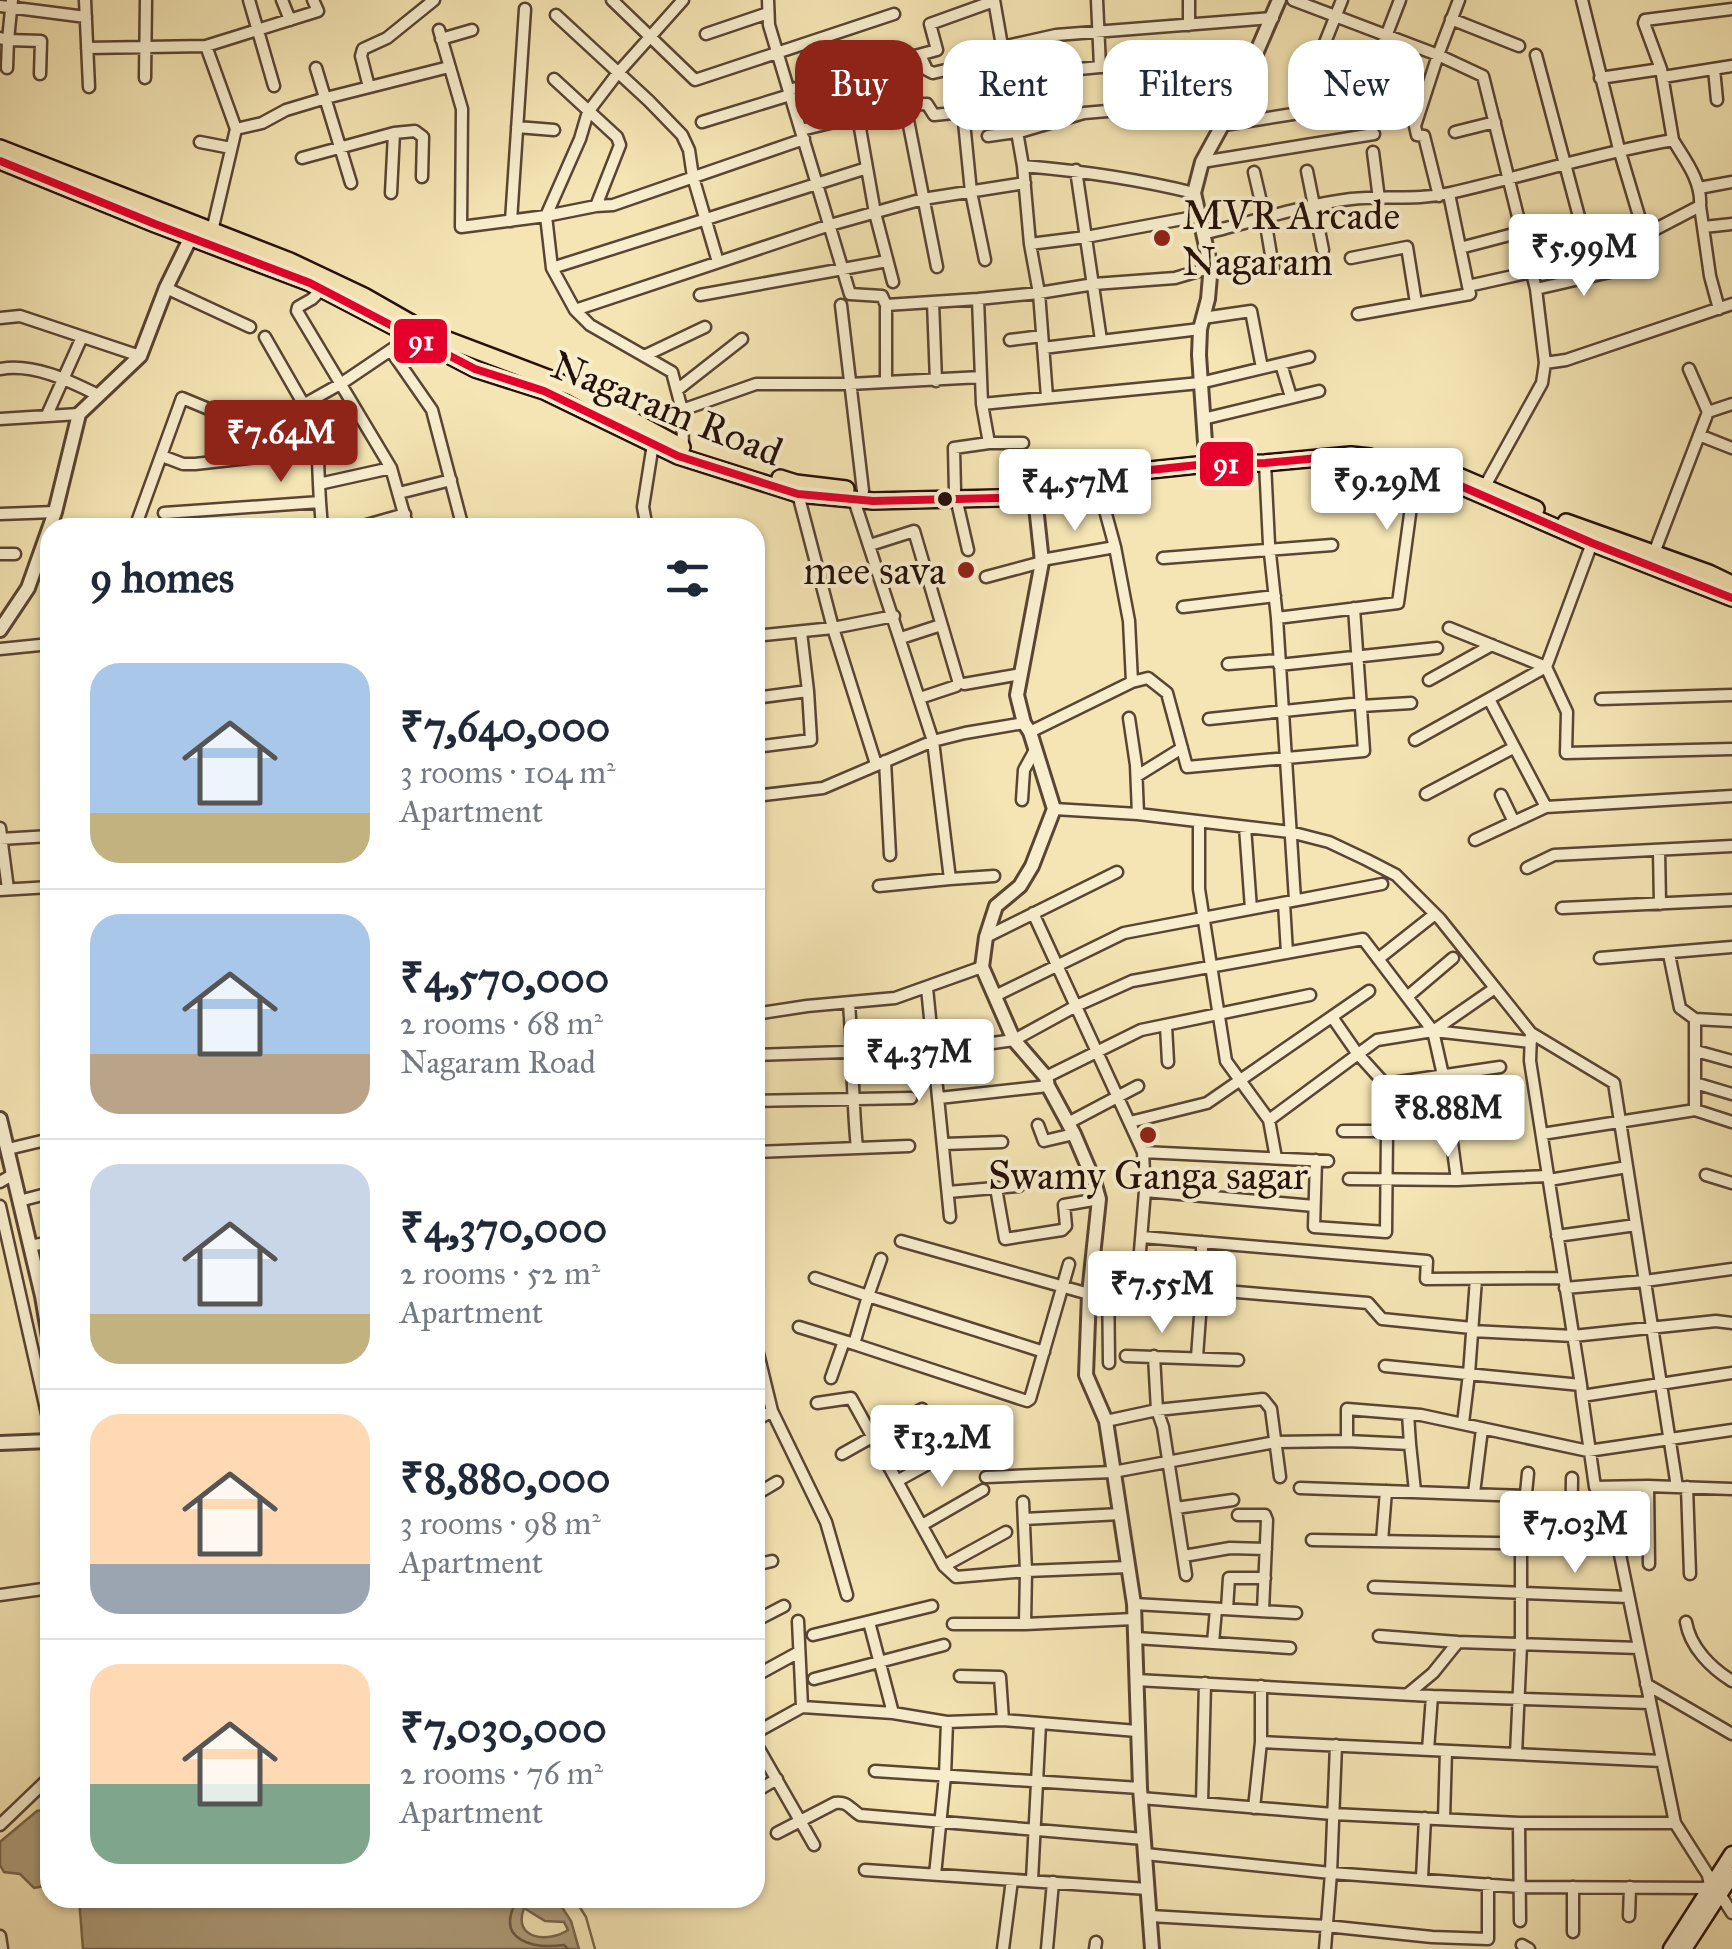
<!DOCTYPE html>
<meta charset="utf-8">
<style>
:root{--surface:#fff;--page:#f2f2f3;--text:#1f2937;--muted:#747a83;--line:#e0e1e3;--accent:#8f2418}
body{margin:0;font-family:"IM FELL Great Primer",serif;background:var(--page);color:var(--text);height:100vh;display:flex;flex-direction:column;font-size:38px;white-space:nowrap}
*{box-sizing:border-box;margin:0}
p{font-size:32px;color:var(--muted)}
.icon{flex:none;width:55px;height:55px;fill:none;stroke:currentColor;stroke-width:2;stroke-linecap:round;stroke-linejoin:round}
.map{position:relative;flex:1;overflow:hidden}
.details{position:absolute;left:40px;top:518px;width:725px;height:1390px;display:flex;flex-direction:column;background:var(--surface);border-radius:30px;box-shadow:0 2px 8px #0004}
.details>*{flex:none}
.top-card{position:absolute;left:795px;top:40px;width:785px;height:90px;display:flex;gap:20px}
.price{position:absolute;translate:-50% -85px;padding:0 22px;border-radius:10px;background:#fff;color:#222;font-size:32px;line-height:65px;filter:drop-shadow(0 2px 5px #0008)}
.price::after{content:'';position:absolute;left:50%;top:60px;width:30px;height:22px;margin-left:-15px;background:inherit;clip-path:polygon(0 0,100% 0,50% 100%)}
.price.selected{background:var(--accent);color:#fff}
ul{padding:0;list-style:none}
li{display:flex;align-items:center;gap:30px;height:250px;padding:0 50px}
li+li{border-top:2px solid var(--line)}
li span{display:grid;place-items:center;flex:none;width:280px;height:200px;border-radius:30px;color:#555}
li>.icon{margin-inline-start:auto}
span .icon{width:120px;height:120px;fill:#fffc;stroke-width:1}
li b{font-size:42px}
h2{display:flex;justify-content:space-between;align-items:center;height:120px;padding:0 50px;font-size:42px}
.tag{padding:0 35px;border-radius:30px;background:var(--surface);box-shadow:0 2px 8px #0004;font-size:35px;line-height:90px}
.tag.selected{background:var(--accent);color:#fff}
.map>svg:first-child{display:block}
.water{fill:#ae9d7a;stroke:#77654c;stroke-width:2.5;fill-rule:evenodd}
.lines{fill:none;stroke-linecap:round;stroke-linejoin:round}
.shore{stroke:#6a5641;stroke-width:2.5}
.stream{stroke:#77654c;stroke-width:2.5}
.minor-casing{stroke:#594533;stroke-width:15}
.tertiary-casing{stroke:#594533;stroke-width:18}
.secondary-casing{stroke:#251008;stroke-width:19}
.primary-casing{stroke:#251008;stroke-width:20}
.minor{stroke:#f8eece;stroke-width:10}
.tertiary{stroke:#f8eece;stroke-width:12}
.secondary{stroke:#f8eece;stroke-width:14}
.primary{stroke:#f5e5b4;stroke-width:15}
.bus-1-casing{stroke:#f8eece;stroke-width:15}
.bus-1{stroke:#e4002b;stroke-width:8}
.poi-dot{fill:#8f2418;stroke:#f8eece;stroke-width:4}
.bus-dot{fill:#251008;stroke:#f8eece;stroke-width:4}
.labels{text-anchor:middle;stroke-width:8;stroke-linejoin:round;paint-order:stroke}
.poi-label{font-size:40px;fill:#251008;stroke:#f8eece;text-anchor:start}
.street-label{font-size:40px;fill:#251008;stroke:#f8eece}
.line-badge{stroke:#f8eece;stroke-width:4}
.badge-label{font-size:28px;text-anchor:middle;font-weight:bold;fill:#fff}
</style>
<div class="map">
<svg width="1732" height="1949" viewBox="0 0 1732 1949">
<rect width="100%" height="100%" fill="#f5e5b4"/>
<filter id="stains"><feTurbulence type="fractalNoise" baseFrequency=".002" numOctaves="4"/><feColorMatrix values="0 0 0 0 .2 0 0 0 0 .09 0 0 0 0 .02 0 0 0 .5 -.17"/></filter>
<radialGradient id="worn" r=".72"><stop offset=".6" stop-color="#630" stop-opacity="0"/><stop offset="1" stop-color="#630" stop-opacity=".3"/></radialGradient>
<!-- water -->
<path class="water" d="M50 1809V1878L45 1886 34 1888 20 1874 4 1872 0 1865V1842L37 1811Z
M79 1898H556L571 1921 579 1949H83ZM524 1908 545 1921 564 1922 568 1930C549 1943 512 1940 524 1908Z"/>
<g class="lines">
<!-- shore -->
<path class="shore" d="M548 1898V1904L544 1907 528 1898 516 1902C495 1941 534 1949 564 1945L568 1949"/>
<!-- stream -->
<path class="stream" d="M574 1898 586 1917 595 1949"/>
<!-- minor casing -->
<g class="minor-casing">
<path id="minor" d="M85 0 89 87
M249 0 274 86
M282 0 290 20
M612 0 695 80 894 14
M683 0 617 74 588 112 580 139 546 216 552 268 575 310 590 325 672 372 682 410 683 447
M768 0 769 25 850 294 882 296 886 305V382
M994 0 1023 166 1030 244 1039 293 1047 397
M1097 0 1100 67
M1189 0V25
M1293 0 1438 55 1483 76 1536 289 1545 363 1542 383 1485 486
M1342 0 1302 100 1299 113 1360 104 1400 0
M1582 0 1619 149 1645 236
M0 6 86 17
M556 15 649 101 682 135 689 150 693 177 718 262
M1451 19 1519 46
M439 30 462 109 461 227 546 216 596 206 613 205 804 139
M706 34 768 13
M0 38 8 40 12 0
M441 39 472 30
M206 46 236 129 212 231
M1002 47 1056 35 1273 18
M87 48 206 46 318 11 313 0
M920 55 927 70 933 73 1004 56
M1536 55 1586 243
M7 68 8 40 41 41 40 74
M316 68 351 183
M1714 69 1717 100
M1663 77 1732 66
M145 78 146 0
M1600 78 1661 69
M554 79 617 137 620 145 596 206
M369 87 361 56 363 49 387 38 434 0
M1009 87 1058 71 1100 67 1241 64 1252 66
M789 90 937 50 930 24 994 1
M905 105 937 267
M963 112 971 192 985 260
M858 117 875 213 893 282
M702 122 790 95
M1224 125 1299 113
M517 127 554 130
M236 129 262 123 286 110 326 98 449 67
M801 130 905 105 927 104 934 115 963 112 1011 99
M1455 132 1495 122
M988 136 1023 131 1084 113 1236 100
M200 142 231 148
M1373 152 1379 199
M302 158 394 133 415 131 423 137 422 177
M1202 162 1374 134
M1023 166C1082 171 1138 179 1194 193
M1076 170 1101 340
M1307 171 1323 250
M1254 172 1265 219 1273 267
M1699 188 1732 182
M391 193 394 133
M1449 194 1468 286 1531 272
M1439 196 1424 136 1417 135 1415 126 1438 55 1459 0
M1700 206 1710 276 1719 309
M511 221 525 9
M1704 227 1732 224
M1203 234C1252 222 1302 205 1351 199 1385 195 1415 201 1450 193 1525 176 1597 153 1673 140L1661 69 1644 23 1645 20 1732 9
M1030 244 1086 237 1199 216
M1627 244 1700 206C1702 181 1685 160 1673 140
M1460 248 1521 232
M1351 258 1407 247 1416 303
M552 268 867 168
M166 288 250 327
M322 289 312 299 298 307 297 311 391 468 408 528
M1536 289 1623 269
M700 295 887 261
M978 299 982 404 989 443
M933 302 936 381
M841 305 863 491
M886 305 978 299 1039 293 1094 284 1175 278 1209 268
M575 310 830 225 923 199 1025 183
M1358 314 1470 294 1468 286
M0 318 20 316 140 356
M1203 318 1251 311 1262 368
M265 337 304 405
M1010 340 1042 336
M1043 348 1200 329
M391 351 432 410 463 528
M644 356 705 327
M1545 363 1566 360 1732 304
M1281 364 1291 397
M0 369C33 363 68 380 98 395
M677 390 742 339
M982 404 1200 383 1309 357
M682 410 756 384H849L981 377
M1708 412 1732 404
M47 415 82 337
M0 419 79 414
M1203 419 1319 391
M1699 435 1732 448
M162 456 183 464H195L268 456 266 417
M268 456 315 455 318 460 319 484
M1265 463 1269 544 1277 618 1295 900
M955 492 954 448 989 443H1023
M399 493 451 480
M798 494 833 628 876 764
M956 498 968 550
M854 500 933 741 950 879 994 876
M320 502 322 528
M164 513 320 502 319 484 391 468
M0 514 55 512
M137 522 182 398 228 417 247 418 287 414 342 383 410 337
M363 526 405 514
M647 528 643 507 653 444
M870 545 914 531 958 680
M1654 553 1708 412 1689 369
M0 554H15
M1163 558 1332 545
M1042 560 1115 547
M986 577 1042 562
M1183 607 1275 596
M1277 618 1398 603 1416 470
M1449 628 1546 667 1567 712 1566 753 1732 749
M755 636 833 628 894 616
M901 638 941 625
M0 649 50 644
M1228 664 1279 660
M1279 665 1437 648
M1429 680 1492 645
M1132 682 1148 678 1167 693 1187 767 1364 751 1354 608
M964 684 1021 674
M755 698 808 691
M920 698 956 686
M1489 699 1546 807
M1601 699 1732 695
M1361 706 1411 703
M1129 718 1136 765 1138 814
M1209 719 1361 703
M1030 732 1132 682 1129 621 1115 547 1097 481
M1415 740 1546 667 1592 543
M755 747 811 740 808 691 801 632
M885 761 890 855
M1137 776 1182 748
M1426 794 1513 748
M1501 795 1514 822
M755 796 823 788 933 741 965 733 1024 723
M1022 800 1024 770 1035 750
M1054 809 1138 814 1290 832 1329 842 1367 860 1396 875 1440 919 1531 1033 1614 1083 1677 1487
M1199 822V889L1226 1061 1269 1120 1276 1158
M1245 827 1251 909
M0 828 8 889
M0 839 50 836
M1475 840 1546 807 1732 796
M1659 850 1660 904
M1527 868 1554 855 1732 846
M879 886 950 879
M0 890 50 887
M1284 903 1287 953
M1562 908 1732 900
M1033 913 1143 1152 1145 1191 1139 1263
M986 937 1117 872
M1669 954 1680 1008 1695 1019 1732 1021
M1600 958 1732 947
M1378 959 1435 914
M927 988 950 1217
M995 996 1124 933 1382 884
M1407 997 1453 958
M849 1004C853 1052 852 1100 857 1148
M755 1014 807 1006 895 998 982 967
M1332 1017 1357 1053 1385 1084 1500 1067
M1166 1026 1168 1062
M1434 1031 1531 1042
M1531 1033 1530 1061 1581 1385
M935 1051 1014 1040 1076 1006 1132 981 1363 939 1433 1031 1443 1075 1457 1180
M1696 1051 1732 1061
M755 1055 904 1050
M1046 1077 1141 1030 1310 995
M1695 1083 1732 1094
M939 1098 1048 1086
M755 1101 911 1098
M1695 1110 1732 1122
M1269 1120 1377 1040 1433 1031 1495 988
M1130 1122 1207 1103 1369 991
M1068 1123 1138 1086
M1038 1125 1044 1141 1074 1134
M1343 1131H1420
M1542 1134 1695 1110V1019
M944 1144 1002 1142
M8 1149 50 1139
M755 1152 909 1146
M1143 1152 1328 1161
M1316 1160 1314 1227 1386 1232 1387 1132
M1706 1175 1732 1183
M1349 1179 1457 1180 1548 1176
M1549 1180 1627 1167
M0 1182 12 1175
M996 1188 1005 1239 1062 1230 1066 1226 1064 1205 1099 1199
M1145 1191 1314 1206
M948 1192 1019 1186
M19 1201 50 1193
M0 1206 50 1427
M1557 1236 1636 1225
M1142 1237 1427 1261 1426 1279 1564 1278
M901 1241 1089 1294
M30 1246 50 1242
M1093 1267H1105L1108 1270 1109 1363
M815 1278 868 1296 881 1259
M1565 1288 1645 1281 1732 1269
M1202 1289 1368 1303 1382 1319 1472 1328
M1123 1304 1200 1302
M799 1327 854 1344
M1472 1331 1573 1336 1716 1321 1732 1323
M755 1341 772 1411 826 1522 847 1595
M1044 1352 868 1296 854 1344 1027 1401 1030 1399 1069 1264
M1126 1356 1238 1360
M1154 1356 1157 1410 1163 1427 1186 1575
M1197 1357 1202 1289V1242
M1385 1366 1581 1385 1582 1396 1732 1373
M831 1378 844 1341
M817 1403 851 1398 944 1566 956 1577 1026 1571 1129 1567
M1408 1414 1410 1444
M755 1421 772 1411
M1106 1421 1157 1410 1263 1399 1271 1409 1280 1477
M1463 1423 1469 1374 1476 1279
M1347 1441V1409L1421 1415 1588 1451 1732 1430
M842 1454 922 1409
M986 1477 1113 1472 1275 1442 1347 1441 1410 1444 1415 1491
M897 1481 959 1447
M1648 1486 1649 1564
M1595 1487 1648 1486 1732 1489
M1687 1487 1690 1574
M1300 1488 1525 1496
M1474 1493 1482 1429
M755 1495 777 1482
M1023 1502 1026 1571 1025 1624
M1176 1508 1233 1500
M1238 1515H1265L1267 1520 1263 1611
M1024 1519 1121 1514
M922 1525 983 1490
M1312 1540 1618 1545
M1382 1541 1386 1491
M1571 1544 1572 1478
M1184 1556 1230 1548 1266 1549
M755 1565 772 1561
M944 1566 1006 1532
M1374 1587 1628 1597
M0 1595 50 1588
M1134 1604 1296 1613
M1227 1609 1229 1578H1265
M755 1621 784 1606
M798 1621 802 1707
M869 1622 893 1713
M1686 1622C1690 1647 1711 1668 1732 1681
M953 1624H1025L1134 1619
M813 1635 932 1606
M1379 1636 1458 1642 1639 1648
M1135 1638 1290 1648
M1213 1643 1216 1609
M755 1676 799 1652
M960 1676 1000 1677 1003 1720
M814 1679 944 1645
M1136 1680 1432 1696 1650 1703
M1646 1684 1732 1734
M1409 1693 1433 1673 1458 1642
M755 1733 802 1707 893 1713 947 1722 1003 1720 1137 1731
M755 1742 814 1845
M1261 1742 1662 1761
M1428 1750 1432 1696
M1516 1754 1521 1645V1544L1528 1473
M875 1771 1140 1788
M755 1792 777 1779
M1141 1798 1333 1814 1519 1823H1675
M1202 1803 1205 1683
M1254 1808 1261 1742V1686
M1444 1819 1446 1751
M1519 1823 1520 1921
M0 1825 50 1777
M777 1833 835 1803C848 1801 850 1809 860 1815L1144 1839
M1145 1854 1331 1873 1520 1887 1702 1888 1710 1886 1708 1875 1675 1823 1618 1545 1595 1487 1582 1396
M865 1870 1148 1889
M935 1875 945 1776 947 1722
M1422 1878 1425 1818
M1032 1880 1040 1724
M1573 1887V1932
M1720 1894 1732 1913
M1150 1916 1326 1926 1432 1937 1488 1939V1884
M1629 1916 1630 1887
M0 1936 2 1949
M1522 1945 1529 1949
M1003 1949 1012 1880
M1047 1949 1053 1882
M1095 1949 1096 1942
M1325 1949 1331 1873 1336 1745"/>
</g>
<!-- tertiary casing -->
<g class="tertiary-casing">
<path id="tertiary" d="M1206 457 1199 355 1200 329 1208 299 1210 276 1208 255 1194 193 1202 162 1236 100 1279 0
M1035 497 1042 562 1017 695 1024 723 1030 732 1054 809 1032 866 1020 886 996 906 986 937 982 967 1014 1040 1046 1077 1048 1086 1074 1134 1094 1181 1099 1199 1089 1294 1086 1375 1106 1421 1134 1604 1140 1788 1152 1949
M0 630 28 588 55 512 79 414 140 356 166 288 191 237
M0 1119 42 1296 50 1343
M0 1443 50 1441"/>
</g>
<!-- secondary casing -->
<g class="secondary-casing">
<path id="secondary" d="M1671 1949 1732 1854
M1684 1949 1732 1875"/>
</g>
<!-- primary casing -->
<g class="primary-casing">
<path id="primary" d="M0 148 290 261 364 296 427 332 572 387 682 447
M0 161 155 224 310 283 475 369 544 391 678 456 798 494 873 501 1035 497 1122 473 1207 464 1265 463 1351 455 1370 457 1440 477 1592 543 1732 598
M1456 475 1536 509
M780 478 796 483 846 489
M1566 522 1709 573 1732 584"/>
</g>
<!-- minor -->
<use href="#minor" class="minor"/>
<!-- tertiary -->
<use href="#tertiary" class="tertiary"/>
<!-- secondary -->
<use href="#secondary" class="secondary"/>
<!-- primary -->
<use href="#primary" class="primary"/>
<!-- bus-1 casing -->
<g class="bus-1-casing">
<path id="bus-1" d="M0 161 155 224 310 283 475 369 544 391 678 456 798 494 873 501 1035 497 1122 473 1207 464 1265 463 1351 455 1370 457 1440 477 1592 543 1732 598"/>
</g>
<!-- bus-1 -->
<use href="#bus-1" class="bus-1"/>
</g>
<!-- markers -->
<g class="poi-dot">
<circle cx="1162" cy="238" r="10"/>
<circle cx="966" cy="570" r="10"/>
<circle cx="1148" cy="1135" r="10"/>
</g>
<circle class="bus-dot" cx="945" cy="499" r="9"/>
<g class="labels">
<!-- poi labels -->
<g class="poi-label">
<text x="1182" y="229">MVR Arcade<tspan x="1182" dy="46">Nagaram</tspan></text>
<text x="946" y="584" text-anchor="end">mee sava</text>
<text x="1148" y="1189" text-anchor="middle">Swamy Ganga sagar</text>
</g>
<!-- street labels -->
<g class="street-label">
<text transform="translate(667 408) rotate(22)" y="14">Nagaram Road</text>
</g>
</g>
<g class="line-badge">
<rect x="392" y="317" width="57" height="48" rx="10" fill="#e4002b"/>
<rect x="1198" y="440" width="57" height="48" rx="10" fill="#e4002b"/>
</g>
<g class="badge-label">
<text x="421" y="350">91</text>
<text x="1226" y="473">91</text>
</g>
<rect width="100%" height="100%" filter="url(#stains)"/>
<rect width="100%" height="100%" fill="url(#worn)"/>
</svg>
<b class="price" style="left:1584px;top:299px">₹5.99M</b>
<b class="price selected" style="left:281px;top:485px">₹7.64M</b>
<b class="price" style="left:1387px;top:533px">₹9.29M</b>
<b class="price" style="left:1075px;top:534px">₹4.57M</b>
<b class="price" style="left:919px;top:1104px">₹4.37M</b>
<b class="price" style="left:1448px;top:1160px">₹8.88M</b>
<b class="price" style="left:1162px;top:1336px">₹7.55M</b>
<b class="price" style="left:942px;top:1490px">₹13.2M</b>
<b class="price" style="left:1575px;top:1576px">₹7.03M</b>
<div class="top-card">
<a class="tag selected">Buy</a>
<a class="tag">Rent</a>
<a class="tag">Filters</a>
<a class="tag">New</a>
</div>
<section class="details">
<h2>9 homes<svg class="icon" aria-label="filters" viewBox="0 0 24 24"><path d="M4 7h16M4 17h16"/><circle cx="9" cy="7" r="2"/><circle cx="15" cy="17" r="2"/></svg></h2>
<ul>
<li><span style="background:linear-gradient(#a9c7e8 75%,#c2b280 0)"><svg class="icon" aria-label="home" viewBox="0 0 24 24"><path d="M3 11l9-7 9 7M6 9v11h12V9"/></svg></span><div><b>₹7,640,000</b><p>3 rooms · 104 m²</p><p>Apartment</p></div></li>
<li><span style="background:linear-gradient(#a9c7e8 70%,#b9a48a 0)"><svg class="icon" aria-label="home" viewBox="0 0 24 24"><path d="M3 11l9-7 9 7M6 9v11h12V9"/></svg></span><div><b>₹4,570,000</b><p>2 rooms · 68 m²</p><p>Nagaram Road</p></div></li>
<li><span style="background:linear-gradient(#c9d6e8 75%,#c2b280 0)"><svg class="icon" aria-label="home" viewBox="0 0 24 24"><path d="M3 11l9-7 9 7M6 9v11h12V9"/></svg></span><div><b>₹4,370,000</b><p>2 rooms · 52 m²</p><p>Apartment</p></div></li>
<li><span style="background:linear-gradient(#ffd9b3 75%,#9aa5b1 0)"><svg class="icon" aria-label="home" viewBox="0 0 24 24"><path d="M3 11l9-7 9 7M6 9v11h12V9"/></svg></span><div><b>₹8,880,000</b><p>3 rooms · 98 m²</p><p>Apartment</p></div></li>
<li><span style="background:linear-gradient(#ffd9b3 60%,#7fa58c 0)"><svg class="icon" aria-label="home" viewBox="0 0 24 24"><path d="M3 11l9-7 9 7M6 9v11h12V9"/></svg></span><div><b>₹7,030,000</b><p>2 rooms · 76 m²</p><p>Apartment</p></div></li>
</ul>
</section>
</div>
